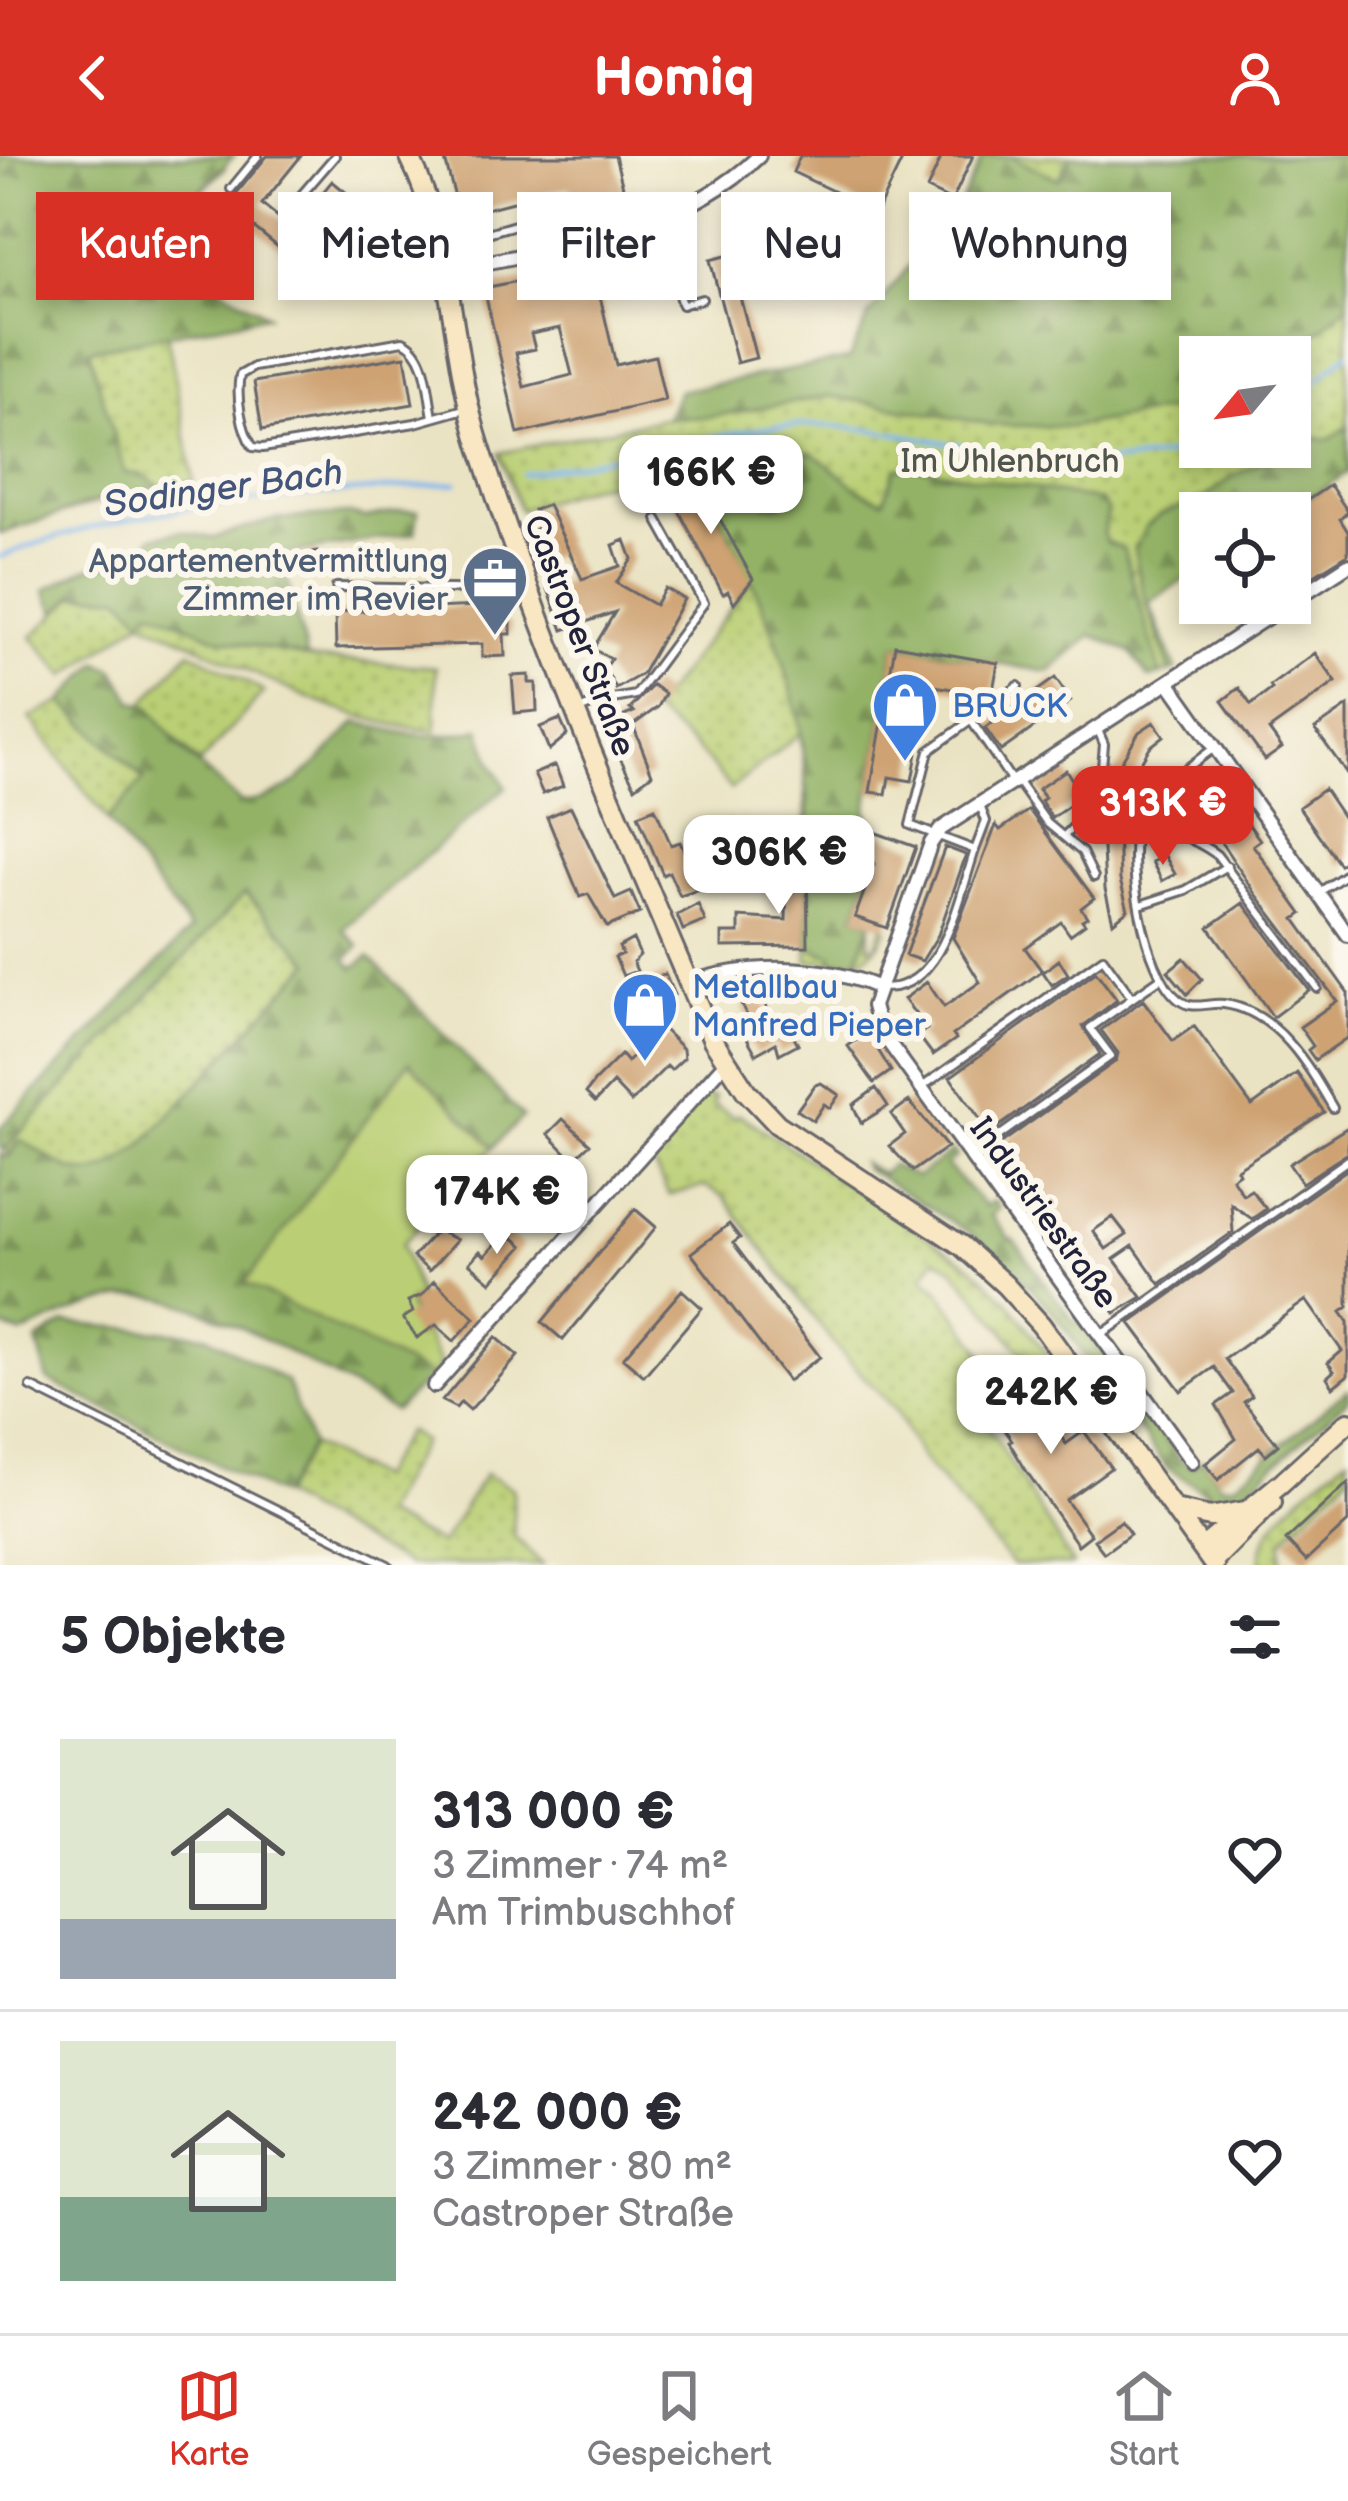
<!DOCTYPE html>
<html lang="de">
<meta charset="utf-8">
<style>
:root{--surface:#fff;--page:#f2f2f3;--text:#2b2b33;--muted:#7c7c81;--line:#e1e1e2;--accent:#d93025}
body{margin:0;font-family:"Balsamiq Sans",sans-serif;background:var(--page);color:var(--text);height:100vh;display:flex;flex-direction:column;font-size:45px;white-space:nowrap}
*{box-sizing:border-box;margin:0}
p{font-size:39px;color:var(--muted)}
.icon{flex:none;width:66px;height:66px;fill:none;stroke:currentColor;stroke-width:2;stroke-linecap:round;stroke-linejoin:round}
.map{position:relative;height:1409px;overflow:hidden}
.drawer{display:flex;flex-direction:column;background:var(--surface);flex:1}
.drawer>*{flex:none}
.top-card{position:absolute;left:36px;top:36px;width:1278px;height:108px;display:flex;gap:24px}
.needle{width:78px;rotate:241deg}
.controls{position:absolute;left:1179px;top:180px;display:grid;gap:24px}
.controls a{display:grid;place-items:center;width:132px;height:132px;border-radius:0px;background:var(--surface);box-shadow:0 6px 18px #0003;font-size:60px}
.price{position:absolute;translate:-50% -102px;padding:0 27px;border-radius:24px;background:#fff;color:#222;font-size:39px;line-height:78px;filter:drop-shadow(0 3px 6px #0008)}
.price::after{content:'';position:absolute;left:50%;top:72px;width:36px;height:27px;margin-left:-18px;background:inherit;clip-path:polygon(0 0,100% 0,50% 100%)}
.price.current{background:var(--accent);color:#fff}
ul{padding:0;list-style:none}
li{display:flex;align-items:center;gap:36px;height:300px;padding:0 60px}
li+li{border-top:3px solid var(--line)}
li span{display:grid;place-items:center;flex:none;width:336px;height:240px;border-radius:0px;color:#555}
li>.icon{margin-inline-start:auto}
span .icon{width:144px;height:144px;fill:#fffc;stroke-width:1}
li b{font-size:51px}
h2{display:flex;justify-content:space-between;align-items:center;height:144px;padding:0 60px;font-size:51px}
.tag{padding:0 42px;border-radius:0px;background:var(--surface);box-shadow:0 6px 18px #0003;font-size:42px;line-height:108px}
.tag.current{background:var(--accent);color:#fff}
header{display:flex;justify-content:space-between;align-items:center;height:156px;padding:0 60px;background:var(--accent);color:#fff;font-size:54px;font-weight:700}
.menu{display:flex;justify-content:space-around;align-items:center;height:168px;border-top:3px solid var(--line);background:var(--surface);font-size:33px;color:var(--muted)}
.menu a{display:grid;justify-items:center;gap:6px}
.menu .current{color:var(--accent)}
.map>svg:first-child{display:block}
.grass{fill:url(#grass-dots);stroke:#6e7858;stroke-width:3;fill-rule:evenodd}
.forest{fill:url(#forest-firs);stroke:#5a6a50;stroke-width:3}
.garden{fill:#bacf74;stroke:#6e7858;stroke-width:3}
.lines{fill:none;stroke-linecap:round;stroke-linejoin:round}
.stream{stroke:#7fb5ee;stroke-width:4.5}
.building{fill:#cea272;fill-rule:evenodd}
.service-casing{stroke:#68666b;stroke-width:12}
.minor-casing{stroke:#68666b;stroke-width:18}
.secondary-casing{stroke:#68666b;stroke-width:24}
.service{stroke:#fff;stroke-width:6}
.minor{stroke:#fff;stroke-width:12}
.secondary{stroke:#f9e7c3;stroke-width:18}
.labels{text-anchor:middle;stroke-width:12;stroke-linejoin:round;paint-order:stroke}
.park-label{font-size:33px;fill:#50564c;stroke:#fbf7ec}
.service-label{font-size:33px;fill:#4e5e75;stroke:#fbf7ec;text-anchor:end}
.street-label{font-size:33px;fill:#22223b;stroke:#fbf7ec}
.shop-label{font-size:33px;fill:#366cbe;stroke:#fbf7ec;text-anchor:start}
.water-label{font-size:36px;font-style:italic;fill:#43557a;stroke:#fbf7ec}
</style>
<header><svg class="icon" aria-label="back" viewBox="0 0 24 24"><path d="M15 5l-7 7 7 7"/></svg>Homiq<svg class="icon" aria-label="person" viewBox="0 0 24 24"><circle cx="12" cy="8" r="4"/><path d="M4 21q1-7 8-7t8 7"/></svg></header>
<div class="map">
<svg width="1348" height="1409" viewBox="0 0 1348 1409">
<defs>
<pattern id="grass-dots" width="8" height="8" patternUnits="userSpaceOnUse" patternTransform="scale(3)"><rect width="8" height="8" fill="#bacf74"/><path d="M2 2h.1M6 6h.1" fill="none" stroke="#a0b165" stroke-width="1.8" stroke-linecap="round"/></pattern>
<pattern id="forest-firs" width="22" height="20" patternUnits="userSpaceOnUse" patternTransform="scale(3)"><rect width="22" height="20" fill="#93b266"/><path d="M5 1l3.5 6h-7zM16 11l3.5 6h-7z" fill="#789055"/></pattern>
</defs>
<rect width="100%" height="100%" fill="#fbf7ec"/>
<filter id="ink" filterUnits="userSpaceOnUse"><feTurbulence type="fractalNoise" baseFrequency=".00833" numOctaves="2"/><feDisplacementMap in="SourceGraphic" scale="24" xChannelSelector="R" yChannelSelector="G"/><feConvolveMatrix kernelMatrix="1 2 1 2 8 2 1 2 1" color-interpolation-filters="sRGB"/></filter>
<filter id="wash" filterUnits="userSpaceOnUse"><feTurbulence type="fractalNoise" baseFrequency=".004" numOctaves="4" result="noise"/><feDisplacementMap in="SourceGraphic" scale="48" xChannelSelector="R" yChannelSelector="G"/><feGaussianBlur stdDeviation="2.7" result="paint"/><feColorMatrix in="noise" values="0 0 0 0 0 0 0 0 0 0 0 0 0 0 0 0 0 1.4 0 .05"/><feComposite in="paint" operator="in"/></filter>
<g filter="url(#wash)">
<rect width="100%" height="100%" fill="#eae3c3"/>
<!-- grass -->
<path class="grass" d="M0 0H209L225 12 148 90 267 159 167 178 194 325 161 331 142 319 125 318 87 195 76 200 117 340 0 378Z
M983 0H1348V316L1285 357H1200V413L1149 447 1176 514 1149 522 1131 496 1092 479 1049 516 895 489 867 653 871 675 865 690 873 710 855 760 871 767 869 790 875 791 882 771 887 773C869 813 848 806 808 805L805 617 800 577 731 633 697 593 652 555 753 423 692 312 590 330 520 354 500 297 668 261 679 235 849 203 869 160 962 45ZM1200 201H1290V291H1200Z
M75 439 122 440 217 482 316 503 436 511V575C345 567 265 523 184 483 170 476 155 474 142 464L66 520 32 481Z
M190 495 264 536 199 608 142 549Z
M62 546 144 624 107 664 30 562Z
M245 737 311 806 141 990C84 1037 76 1015 16 988L11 997 4 994Z
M703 939 715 942 712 947 735 962 739 958 972 1110 1008 1145 1061 1216 1055 1226 1042 1222 954 1113 936 1102 923 1121 938 1133 982 1195V1204L973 1211 989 1258 984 1263 1073 1409H1013L921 1302 895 1254 837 1192 724 1041 705 1030 669 1039 650 1002 652 992Z
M407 1275 423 1285 382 1359 441 1388 485 1318 513 1333 514 1380 543 1409H407L281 1340 311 1289 377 1322Z
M1348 1300V1319L1282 1384V1409H1261C1257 1365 1319 1326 1348 1300Z"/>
<!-- forest -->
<path class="forest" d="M0 0H234L148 89 267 159 89 194 125 317 142 319 161 331 118 338 0 378Z
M983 0H1009L1059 23 1070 0H1348V149L1289 201H1200V249L1070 271 996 269 830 240 708 261 667 262 679 235 849 203 869 160 962 45Z
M1348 271V316L1285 357H1200V413L1149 447 1176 514 1170 516 1142 432 1134 393 1147 370 1160 359 1205 342 1232 321 1276 299 1302 296 1315 282 1328 283Z
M812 297C841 315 851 335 884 344L896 311 929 313 1101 345 1108 356 1103 377 1106 386 1123 392 1161 518 1149 522 1131 496 1092 479 1049 516 895 489 867 653 871 675 865 690 873 710 855 760 871 767 857 805 833 806 832 799 808 791C809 721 812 646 801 577 784 481 740 394 691 311L763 299Z
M402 355H418L415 377 281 399 307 501 217 482 151 453 142 464 121 440 75 439 56 456 45 434 87 412 143 396 152 381 182 375 212 382 277 363 349 358 365 362Z
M98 507 114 513 133 545 149 551 183 595 240 646C289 648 324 598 357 566 400 578 436 586 480 573L492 607 506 631 343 773 359 790 346 803 354 812 369 800 523 961 493 991 408 907 246 1127 431 1220 394 1255C336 1224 196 1134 135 1140 94 1144 58 1161 22 1178L0 1170V998L8 1001 21 984C76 1017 85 1035 141 990L311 806 245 737 4 994 0 992V972L190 774 107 664 144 623 62 546Z
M952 995 956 1000 946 1009 985 1050 994 1045 999 1052 991 1059 1010 1084 1013 1083 1075 1167 1080 1165 1180 1304 1191 1311 1202 1303 1221 1329 1235 1328 1348 1233V1243L1241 1338 1218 1343 1167 1312 1053 1156 1018 1118 973 1079 865 1012 863 1007 882 1018 891 1009 917 1021Z
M65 1167 206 1179 287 1226 311 1289 281 1340 48 1224 37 1185Z"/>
<!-- garden -->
<path class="garden" d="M409 906 493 991 402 1088 419 1140 408 1145 417 1182 425 1176 440 1209 431 1220 245 1127Z"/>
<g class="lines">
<!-- stream -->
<path class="stream" d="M1290 248 1348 197
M523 318C577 308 631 297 684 287 732 277 781 266 830 270 955 278 1075 331 1200 291
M0 401C142 344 306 341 457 327"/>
</g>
<g id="blocks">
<!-- building -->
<path class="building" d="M267 0H301L262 48 320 95 305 113 246 65 225 92 205 76Z
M444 0H615L628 51 579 64 570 31 482 54 479 64 468 67 467 63 461 64Z
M800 0H904L877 56 793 16Z
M942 0H973L952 45 927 33Z
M332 25 359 47 350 57 342 51 333 62 314 47Z
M729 99 756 202 737 207 710 104Z
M593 110 616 209 655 200 665 244 518 278 484 132ZM560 172 572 219 524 231 516 197 535 193 531 178Z
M405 200 413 248 262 274 254 226Z
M694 316 753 423 734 447 728 435 723 438 669 336 680 330 677 326Z
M1330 329 1348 356 1340 363 1348 376V398L1290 434V356Z
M548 349 582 423 620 410 613 389 625 384 632 403 616 427 655 449 665 432 684 443 642 518 616 533 605 513 611 503 593 493 615 456 563 474 548 433 567 426 557 399 546 403 535 373 540 371 534 354Z
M317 396 321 409 295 415 292 402Z
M504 449V467H511V478H504L505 500 482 501V488L336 492 335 456Z
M895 489 998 507 992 540 929 529 912 625 889 621 886 638 870 636Z
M1315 497 1336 526 1269 574 1282 592 1265 604 1222 545 1239 532 1251 549 1272 533 1270 530Z
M529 519V527H536L537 555 515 557 512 520Z
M1055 522 1071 545 1001 595 985 572Z
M653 529 665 538 658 551 633 569 652 618 635 631 603 569 634 556 630 553Z
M1348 550V619L1315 573Z
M560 563 567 579 549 594 540 571Z
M1154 566 1164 580 1150 591 1132 621 1126 657H1123L1121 673H1118L1120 724 1128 754 1113 766 1105 733 1102 672H1106L1111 615 1115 616 1139 576Z
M555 609 563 630 543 638 534 618Z
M1066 614 1074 627 1086 619 1092 634 1052 662 1041 645 1045 642 1038 633Z
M1201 628 1213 646 1226 637 1260 684 1253 689 1302 758 1295 763 1348 837V881L1315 904 1308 894 1313 890 1300 871 1337 845 1256 738 1200 655 1183 662 1174 650Z
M1324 633 1343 661 1348 658V703L1340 709 1299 651Z
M571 651 615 743 631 736 640 757 607 771 588 738 580 741 547 661Z
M655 652 671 689 680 686 686 700 728 664 738 675 712 697 724 726 680 740 669 716 663 719 638 659Z
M1029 654 1094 742 1081 752 1087 761 1082 764 1085 768 1070 779 1061 766 1025 792 1042 815 953 879 956 883 933 899 918 879 927 873 904 843 927 826 944 851 980 826 953 782 996 669 1000 674Z
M871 675 916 691 887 772 855 761 874 708 865 690Z
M945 691 966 699 938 779 922 805 905 799Z
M807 694 808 790 722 791V777H739V761L786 764 787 711Z
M1165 700 1175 718 1162 725 1152 706Z
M1243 747 1309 834 1273 861 1209 771Z
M698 748 705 765 683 774 677 759Z
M633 783 640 799 633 806 637 815 623 820 615 801 622 798 619 791Z
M1184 802 1202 823 1187 838 1168 815Z
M1059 804 1068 818 1052 829 1043 816Z
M1096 816 1117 844 1083 870 1100 898 990 977 950 921Z
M665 818 674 839 645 851 637 830Z
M761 841 779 875 788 870 798 888 779 898 776 887 756 898 746 880 755 875 742 850Z
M1143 844 1173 885 1194 870 1252 950 1297 917 1324 956 1237 1013 1239 1017 1232 1022 1243 1039 1251 1034 1266 1053 1252 1063 1231 1048 1233 1076 1160 1128 1133 1090 1114 1103 1142 1141 1115 1157 1057 1077 1061 1073 1041 1046 1035 1050 993 993 1116 905 1118 897 1101 874ZM1113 1061 1127 1079 1106 1093 1093 1075Z
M658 868 683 893 684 902 671 914 667 910 631 946 613 927 595 946 586 937 594 926 621 899 627 906 653 880 650 877Z
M867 876 891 915 874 927 848 890Z
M821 927 839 939 830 952 824 948 813 965 797 954 815 929Z
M876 932 888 950 861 967 853 949Z
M909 945 947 991 913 1015 889 990 905 978 891 958Z
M563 963 590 988 573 1004 548 978Z
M1348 971V997L1302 1027 1289 1008Z
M533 1009 551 1028 556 1023 570 1038 559 1049 550 1053 529 1032 524 1037 516 1029Z
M1348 1013V1151L1341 1156 1348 1166V1219L1333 1231 1327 1221 1334 1215 1328 1207 1342 1195 1306 1144 1225 1203 1252 1240 1244 1246 1278 1289 1266 1299 1259 1291 1218 1324 1205 1308 1236 1283 1216 1249 1233 1237 1214 1211 1181 1235 1130 1167Z
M635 1053 656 1071 563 1184 542 1166Z
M729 1068 740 1082 733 1087 820 1201 788 1225 691 1097Z
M437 1074 457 1084 429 1115 413 1101Z
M506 1076 523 1090 491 1126 469 1107 480 1095 485 1100Z
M434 1125 475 1162 454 1185 436 1169 417 1182 403 1162 413 1156 408 1145 422 1139Z
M682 1134 702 1152 644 1220 623 1202Z
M496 1181 518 1200 498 1223 470 1254 461 1246 456 1252 442 1245Z
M1027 1231 1066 1288 1084 1275 1111 1312 1066 1344 1091 1379 1078 1389 1027 1316 1009 1286 1012 1284 992 1256Z
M1348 1327V1366L1306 1405 1286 1384Z
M1121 1365 1130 1378 1104 1397 1094 1384Z"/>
</g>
</g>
<g filter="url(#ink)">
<use href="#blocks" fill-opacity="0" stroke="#68666b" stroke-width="3"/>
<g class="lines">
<!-- service casing -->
<g class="service-casing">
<path id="service" d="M231 33 258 0
M655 65 682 149 702 143
M318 78 291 51 335 0
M461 112 456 86 543 61
M433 261C428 236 428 196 403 185L254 211 240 219C236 240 241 274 253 291L263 292 415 267 468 252
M336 431 506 434 524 430
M579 554 601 545 636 539 704 447 657 363
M970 563 1012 625
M1214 592C1194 607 1150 638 1140 661 1123 700 1144 817 1179 844 1193 855 1208 846 1224 848 1277 855 1309 910 1333 952
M1018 626 1047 667 1082 696 1094 721
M1141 656C1165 675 1194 681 1217 699L1317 832
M1065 679 1099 645 1104 588 1098 574
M975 694 986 665 979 647
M1318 737 1348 717
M1140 749 1186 734 1227 710
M879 831C942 841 960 738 975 694L910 669 929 595 1018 530
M922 931 1103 802 1132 842
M971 1000 1111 900 1090 872 1161 822
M1101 1179 1348 1004
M31 1231 388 1409"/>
</g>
<!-- minor casing -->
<g class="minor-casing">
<path id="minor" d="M447 115C553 91 678 79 759 0
M1170 528 1348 779
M689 827C746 808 821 807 877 831
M434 1230 726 906
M1192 1306 879 873 873 850 931 687 941 673 1348 409"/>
</g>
<!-- secondary casing -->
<g class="secondary-casing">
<path id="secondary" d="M409 0C455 92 449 195 480 291 544 493 630 689 713 884L746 935 777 968 962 1090 1005 1129 1041 1169 1214 1409
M1174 1353 1210 1361 1246 1355
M1202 1392 1281 1327 1348 1266
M1212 1406 1272 1346"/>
</g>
<!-- service -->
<use href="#service" class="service"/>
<!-- minor -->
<use href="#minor" class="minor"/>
<!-- secondary -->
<use href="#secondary" class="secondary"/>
</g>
</g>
<!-- icons -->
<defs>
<g id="office-pin" transform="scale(3.45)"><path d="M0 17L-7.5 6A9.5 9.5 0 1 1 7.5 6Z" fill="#5c6f8a" stroke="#fbf7ec"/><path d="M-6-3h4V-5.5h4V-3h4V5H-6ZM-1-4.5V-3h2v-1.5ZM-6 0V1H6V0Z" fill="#fff"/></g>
<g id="shop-pin" transform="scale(3.45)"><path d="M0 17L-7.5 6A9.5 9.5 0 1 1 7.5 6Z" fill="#3f7fe0" stroke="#fbf7ec"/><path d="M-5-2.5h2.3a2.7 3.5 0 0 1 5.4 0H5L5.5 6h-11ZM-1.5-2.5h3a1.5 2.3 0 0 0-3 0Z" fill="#fff"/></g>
</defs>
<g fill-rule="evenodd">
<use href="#office-pin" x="495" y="423"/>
<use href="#shop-pin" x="905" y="549"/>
<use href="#shop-pin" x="645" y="849"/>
</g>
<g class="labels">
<!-- park labels -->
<g class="park-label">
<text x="1010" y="316">Im Uhlenbruch</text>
</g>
<!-- service labels -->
<g class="service-label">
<text x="448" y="416">Appartementvermittlung<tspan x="448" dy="38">Zimmer im Revier</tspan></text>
</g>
<!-- street labels -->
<g class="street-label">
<text transform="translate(581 479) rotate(69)" y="12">Castroper Straße</text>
<text transform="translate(1045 1056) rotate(54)" y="12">Industriestraße</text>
</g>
<!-- shop labels -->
<g class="shop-label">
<text x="952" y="561">BRUCK</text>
<text x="692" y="842">Metallbau<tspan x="692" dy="38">Manfred Pieper</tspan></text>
</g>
<!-- water labels -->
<g class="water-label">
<text transform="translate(223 331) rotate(-8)" y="13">Sodinger Bach</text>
</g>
</g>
</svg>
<div class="controls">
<a><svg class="needle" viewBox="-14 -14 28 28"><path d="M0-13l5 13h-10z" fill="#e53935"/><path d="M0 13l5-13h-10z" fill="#7c7c81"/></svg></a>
<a><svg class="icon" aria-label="locate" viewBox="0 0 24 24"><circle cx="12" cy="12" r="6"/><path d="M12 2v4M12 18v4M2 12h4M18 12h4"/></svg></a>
</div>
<b class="price" style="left:711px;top:381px">166K €</b>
<b class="price current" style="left:1163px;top:712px">313K €</b>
<b class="price" style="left:779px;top:761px">306K €</b>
<b class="price" style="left:497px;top:1101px">174K €</b>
<b class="price" style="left:1051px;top:1301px">242K €</b>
<div class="top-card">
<a class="tag current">Kaufen</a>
<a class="tag">Mieten</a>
<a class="tag">Filter</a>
<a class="tag">Neu</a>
<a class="tag">Wohnung</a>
</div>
</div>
<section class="drawer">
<h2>5 Objekte<svg class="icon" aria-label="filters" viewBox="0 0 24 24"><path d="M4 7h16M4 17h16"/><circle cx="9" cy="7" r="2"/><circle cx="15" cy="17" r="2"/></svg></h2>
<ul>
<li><span style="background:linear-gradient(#dfe7d0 75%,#9aa5b1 0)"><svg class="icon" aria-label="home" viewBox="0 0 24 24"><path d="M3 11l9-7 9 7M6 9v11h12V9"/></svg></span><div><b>313 000 €</b><p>3 Zimmer · 74 m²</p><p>Am Trimbuschhof</p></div><svg class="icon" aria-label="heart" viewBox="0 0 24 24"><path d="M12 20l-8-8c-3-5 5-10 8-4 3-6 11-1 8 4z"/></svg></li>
<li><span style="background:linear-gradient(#dfe7d0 65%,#7fa58c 0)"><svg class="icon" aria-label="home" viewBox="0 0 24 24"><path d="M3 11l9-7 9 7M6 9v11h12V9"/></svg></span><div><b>242 000 €</b><p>3 Zimmer · 80 m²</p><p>Castroper Straße</p></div><svg class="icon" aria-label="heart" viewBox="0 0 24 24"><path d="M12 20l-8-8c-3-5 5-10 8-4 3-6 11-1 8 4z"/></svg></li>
</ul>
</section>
<nav class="menu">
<a class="current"><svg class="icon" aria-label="map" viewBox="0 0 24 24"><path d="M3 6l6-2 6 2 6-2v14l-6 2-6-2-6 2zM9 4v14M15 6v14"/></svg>Karte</a>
<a><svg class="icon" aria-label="saved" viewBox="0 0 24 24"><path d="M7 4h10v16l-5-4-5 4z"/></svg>Gespeichert</a>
<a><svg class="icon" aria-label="home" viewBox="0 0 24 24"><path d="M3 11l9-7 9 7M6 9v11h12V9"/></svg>Start</a>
</nav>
